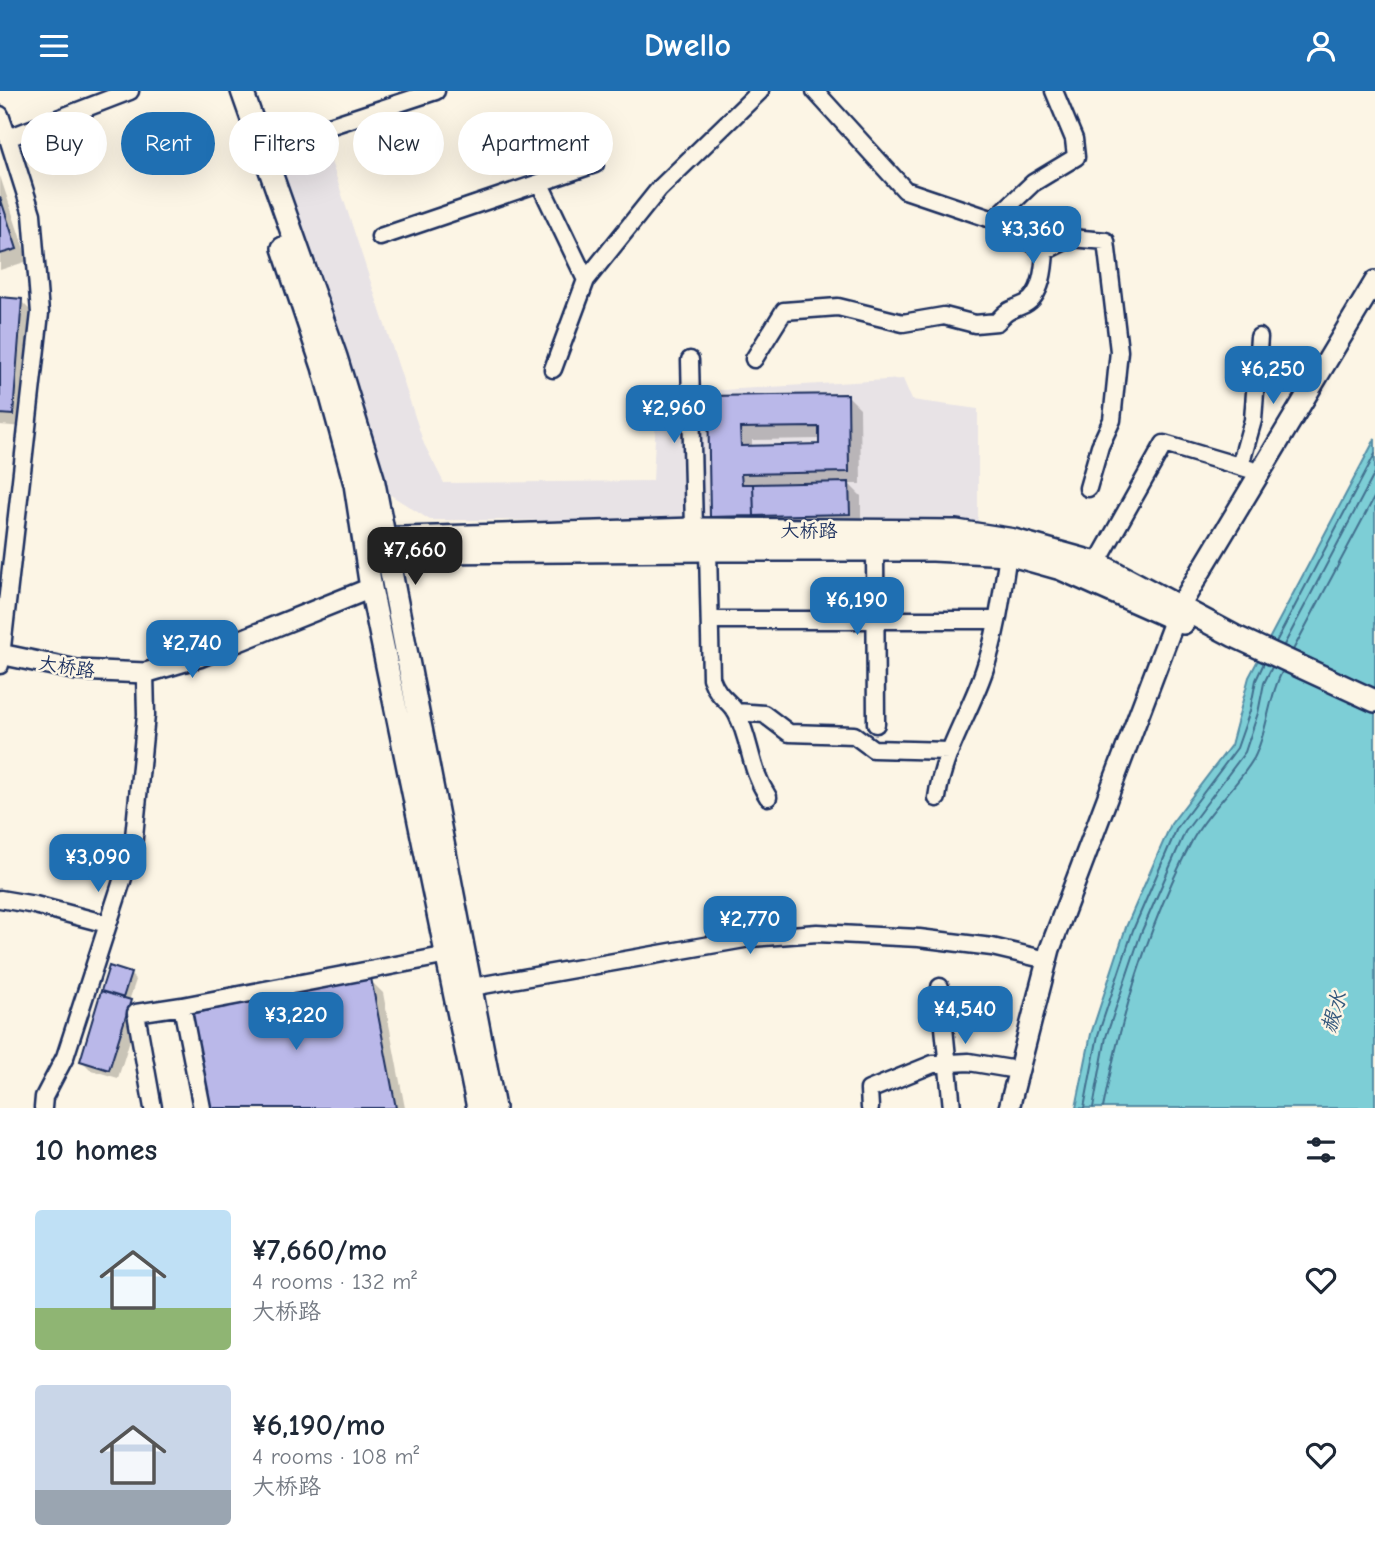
<!DOCTYPE html>
<meta charset="utf-8">
<style>
:root{--surface:#fff;--page:#f2f2f3;--text:#1f2937;--muted:#747a83;--accent:#1f6fb2}
body{margin:0;font-family:"Comic Neue","LXGW WenKai TC",sans-serif;background:var(--page);color:var(--text);height:100vh;display:flex;flex-direction:column;font-size:26px;white-space:nowrap}
*{box-sizing:border-box;margin:0}
p{font-size:23px;color:var(--muted)}
.icon{flex:none;width:38px;height:38px;fill:none;stroke:currentColor;stroke-width:2;stroke-linecap:round;stroke-linejoin:round}
.map{position:relative;height:1017px;overflow:hidden}
.details{display:flex;flex-direction:column;background:var(--surface);flex:1}
.details>*{flex:none}
.top-card{position:absolute;left:21px;top:21px;width:700px;height:63px;display:flex;gap:14px}
.price{position:absolute;translate:-50% -60px;padding:0 16px;border-radius:14px;background:var(--accent);color:#fff;font-size:23px;line-height:46px;filter:drop-shadow(0 2px 4px #0008)}
.price::after{content:'';position:absolute;left:50%;top:42px;width:21px;height:16px;margin-left:-10px;background:inherit;clip-path:polygon(0 0,100% 0,50% 100%)}
.price.selected{background:#222;color:#fff}
ul{padding:0;list-style:none}
li{display:flex;align-items:center;gap:21px;height:175px;padding:0 35px}
li span{display:grid;place-items:center;flex:none;width:196px;height:140px;border-radius:7px;color:#555}
li>.icon{margin-inline-start:auto}
span .icon{width:84px;height:84px;fill:#fffc;stroke-width:1}
li b{font-size:30px}
h2{display:flex;justify-content:space-between;align-items:center;height:84px;padding:0 35px;font-size:30px}
.chip{padding:0 24px;border-radius:32px;background:var(--surface);box-shadow:0 7px 28px #0002;font-size:24px;line-height:63px}
.chip.selected{background:var(--accent);color:#fff}
header{display:flex;justify-content:space-between;align-items:center;height:91px;padding:0 35px;background:var(--accent);color:#fff;font-size:32px;font-weight:800}
.map>svg:first-child{display:block}
.built{fill:#e8e3e6}
.water{fill:#7dced6;stroke:#568ea6;stroke-width:2}
.shadow{fill:#0003;fill-rule:evenodd}
.lines{fill:none;stroke-linecap:round;stroke-linejoin:round}
.shore{stroke:#426f8e;stroke-width:2}
.building{fill:#bab8e9;stroke:#1b2f5e;stroke-width:2;fill-rule:evenodd}
.minor-casing{stroke:#1b2f5e;stroke-width:21}
.tertiary-casing{stroke:#1b2f5e;stroke-width:24}
.secondary-casing{stroke:#1b2f5e;stroke-width:26}
.minor{stroke:#fcf5e5;stroke-width:16}
.tertiary{stroke:#fcf5e5;stroke-width:19}
.secondary{stroke:#fcf5e5;stroke-width:21}
.labels{text-anchor:middle;stroke-width:5;stroke-linejoin:round;paint-order:stroke}
.street-label{font-size:19px;fill:#1b2f5e;stroke:#fcf5e5}
.water-label{font-size:21px;font-style:italic;fill:#34577c;stroke:#fcf5e5}
</style>
<header><svg class="icon" aria-label="menu" viewBox="0 0 24 24"><path d="M4 6h16M4 12h16M4 18h16"/></svg>Dwello<svg class="icon" aria-label="person" viewBox="0 0 24 24"><circle cx="12" cy="8" r="4"/><path d="M4 21q1-7 8-7t8 7"/></svg></header>
<div class="map">
<svg width="1375" height="1017" viewBox="0 0 1375 1017">
<rect width="100%" height="100%" fill="#fcf5e5"/>
<filter id="ink" filterUnits="userSpaceOnUse"><feTurbulence type="fractalNoise" baseFrequency=".0143" numOctaves="2"/><feDisplacementMap in="SourceGraphic" scale="14" xChannelSelector="R" yChannelSelector="G"/><feConvolveMatrix kernelMatrix="1 2 1 2 8 2 1 2 1" color-interpolation-filters="sRGB"/></filter>
<g filter="url(#ink)">
<!-- built -->
<path class="built" d="M328 61 424 353 444 392 653 390 657 303 903 288 912 309 978 318V431L430 429 389 403 283 78Z"/>
<!-- water -->
<path class="water" d="M1375 348V1017H1076L1091 943 1126 836 1171 733 1231 654 1249 586Z"/>
<!-- shadow -->
<path class="shadow" d="M0 85 28 170 0 179Z
M0 208 21 210 33 222 24 336 0 334Z
M847 304 860 317 861 393H849L861 405V435L724 438 712 425 709 307ZM821 348V355L752 356V349Z
M130 883 136 889 129 910 139 920 118 987 91 979 82 970Z
M370 889 383 902 405 1017H210Z"/>
<g class="lines">
<!-- shore -->
<path class="shore" d="M1276 551 1375 363
M1284 554 1375 382
M1293 559 1375 405
M1084 1017 1098 944 1133 839 1177 737 1237 657 1250 620 1256 589 1264 572
M1093 1017 1106 946 1141 842 1185 741 1245 661 1258 622 1264 592 1272 576
M1103 1017C1121 925 1149 831 1193 748 1209 719 1237 696 1254 667 1268 640 1268 607 1282 581"/>
</g>
<!-- building -->
<path class="building" d="M0 106 17 158 0 163Z
M0 206 22 208 13 324 0 323Z
M848 303 849 381 741 383 742 393H753L754 425 710 426 708 305ZM819 336V353L741 355 740 337Z
M849 391 850 423 754 425 753 393Z
M109 875 131 882 123 907 101 900Z
M371 887 396 1017H208L190 923Z
M101 900 131 909 109 979 80 970Z"/>
<g class="lines">
<!-- minor casing -->
<g class="minor-casing">
<path id="minor" d="M815 0 905 99 994 129 1045 160 1071 147 1106 150 1119 260 1112 329 1100 355 1088 397
M0 24 8 47 130 0
M250 61 436 0
M540 93 586 189 553 278
M994 129 1033 92 1076 66 1074 48 1054 0
M380 146 595 73
M586 189 659 98 760 0
M754 268 784 220 838 216 903 232 944 225 975 233 997 231C1009 217 1010 220 1025 213 1042 204 1044 177 1045 160
M690 269 694 438
M1240 375 1253 329 1259 246
M708 459 711 587C719 609 729 608 737 623 751 650 749 677 768 706
M875 459 876 633
M1097 472 1164 353 1259 381
M710 529H997
M0 574 40 222 32 123 8 47
M736 621 764 623 789 642 854 644 873 658 949 660
M937 707C943 661 969 624 984 580 997 543 1002 502 1008 463
M0 808 35 814 107 833
M940 896 952 1017
M461 898 750 847 817 842 919 847 992 856 1047 869
M43 1017 44 1006 65 966 133 756 146 624 145 582
M153 1017 136 922 182 915
M202 1017 182 915 448 864
M870 1017 869 999 933 973 969 971 1017 979"/>
</g>
<!-- tertiary casing -->
<g class="tertiary-casing">
<path id="tertiary" d="M0 563 77 579 145 582 199 566 371 497
M1009 1017 1050 858 1180 515 1375 190"/>
</g>
<!-- secondary casing -->
<g class="secondary-casing">
<path id="secondary" d="M242 0 336 266 373 387 494 1017
M283 157 323 276 355 393 371 497 478 1017
M371 448 694 438 956 440 1014 449 1097 472 1234 545 1375 610
M375 467 430 461 708 459H933L1008 463 1061 478 1183 532"/>
</g>
<!-- minor -->
<use href="#minor" class="minor"/>
<!-- tertiary -->
<use href="#tertiary" class="tertiary"/>
<!-- secondary -->
<use href="#secondary" class="secondary"/>
</g>
</g>
<g class="labels">
<!-- street labels -->
<g class="street-label">
<text x="809" y="446">大桥路</text>
<text transform="translate(67 575) rotate(9)" y="7">大桥路</text>
</g>
<!-- water labels -->
<g class="water-label">
<text transform="translate(1334 921) rotate(-73)" y="7">赧水</text>
</g>
</g>
</svg>
<b class="price" style="left:1033px;top:175px">¥3,360</b>
<b class="price" style="left:1273px;top:315px">¥6,250</b>
<b class="price" style="left:674px;top:354px">¥2,960</b>
<b class="price selected" style="left:415px;top:496px">¥7,660</b>
<b class="price" style="left:857px;top:546px">¥6,190</b>
<b class="price" style="left:192px;top:589px">¥2,740</b>
<b class="price" style="left:98px;top:803px">¥3,090</b>
<b class="price" style="left:750px;top:865px">¥2,770</b>
<b class="price" style="left:965px;top:955px">¥4,540</b>
<b class="price" style="left:296px;top:961px">¥3,220</b>
<div class="top-card">
<a class="chip">Buy</a>
<a class="chip selected">Rent</a>
<a class="chip">Filters</a>
<a class="chip">New</a>
<a class="chip">Apartment</a>
</div>
</div>
<section class="details">
<h2>10 homes<svg class="icon" aria-label="filters" viewBox="0 0 24 24"><path d="M4 7h16M4 17h16"/><circle cx="9" cy="7" r="2"/><circle cx="15" cy="17" r="2"/></svg></h2>
<ul>
<li><span style="background:linear-gradient(#bfe0f5 70%,#8fb573 0)"><svg class="icon" aria-label="home" viewBox="0 0 24 24"><path d="M3 11l9-7 9 7M6 9v11h12V9"/></svg></span><div><b>¥7,660/mo</b><p>4 rooms · 132 m²</p><p>大桥路</p></div><svg class="icon" aria-label="heart" viewBox="0 0 24 24"><path d="M12 20l-8-8c-3-5 5-10 8-4 3-6 11-1 8 4z"/></svg></li>
<li><span style="background:linear-gradient(#c9d6e8 75%,#9aa5b1 0)"><svg class="icon" aria-label="home" viewBox="0 0 24 24"><path d="M3 11l9-7 9 7M6 9v11h12V9"/></svg></span><div><b>¥6,190/mo</b><p>4 rooms · 108 m²</p><p>大桥路</p></div><svg class="icon" aria-label="heart" viewBox="0 0 24 24"><path d="M12 20l-8-8c-3-5 5-10 8-4 3-6 11-1 8 4z"/></svg></li>
</ul>
</section>
